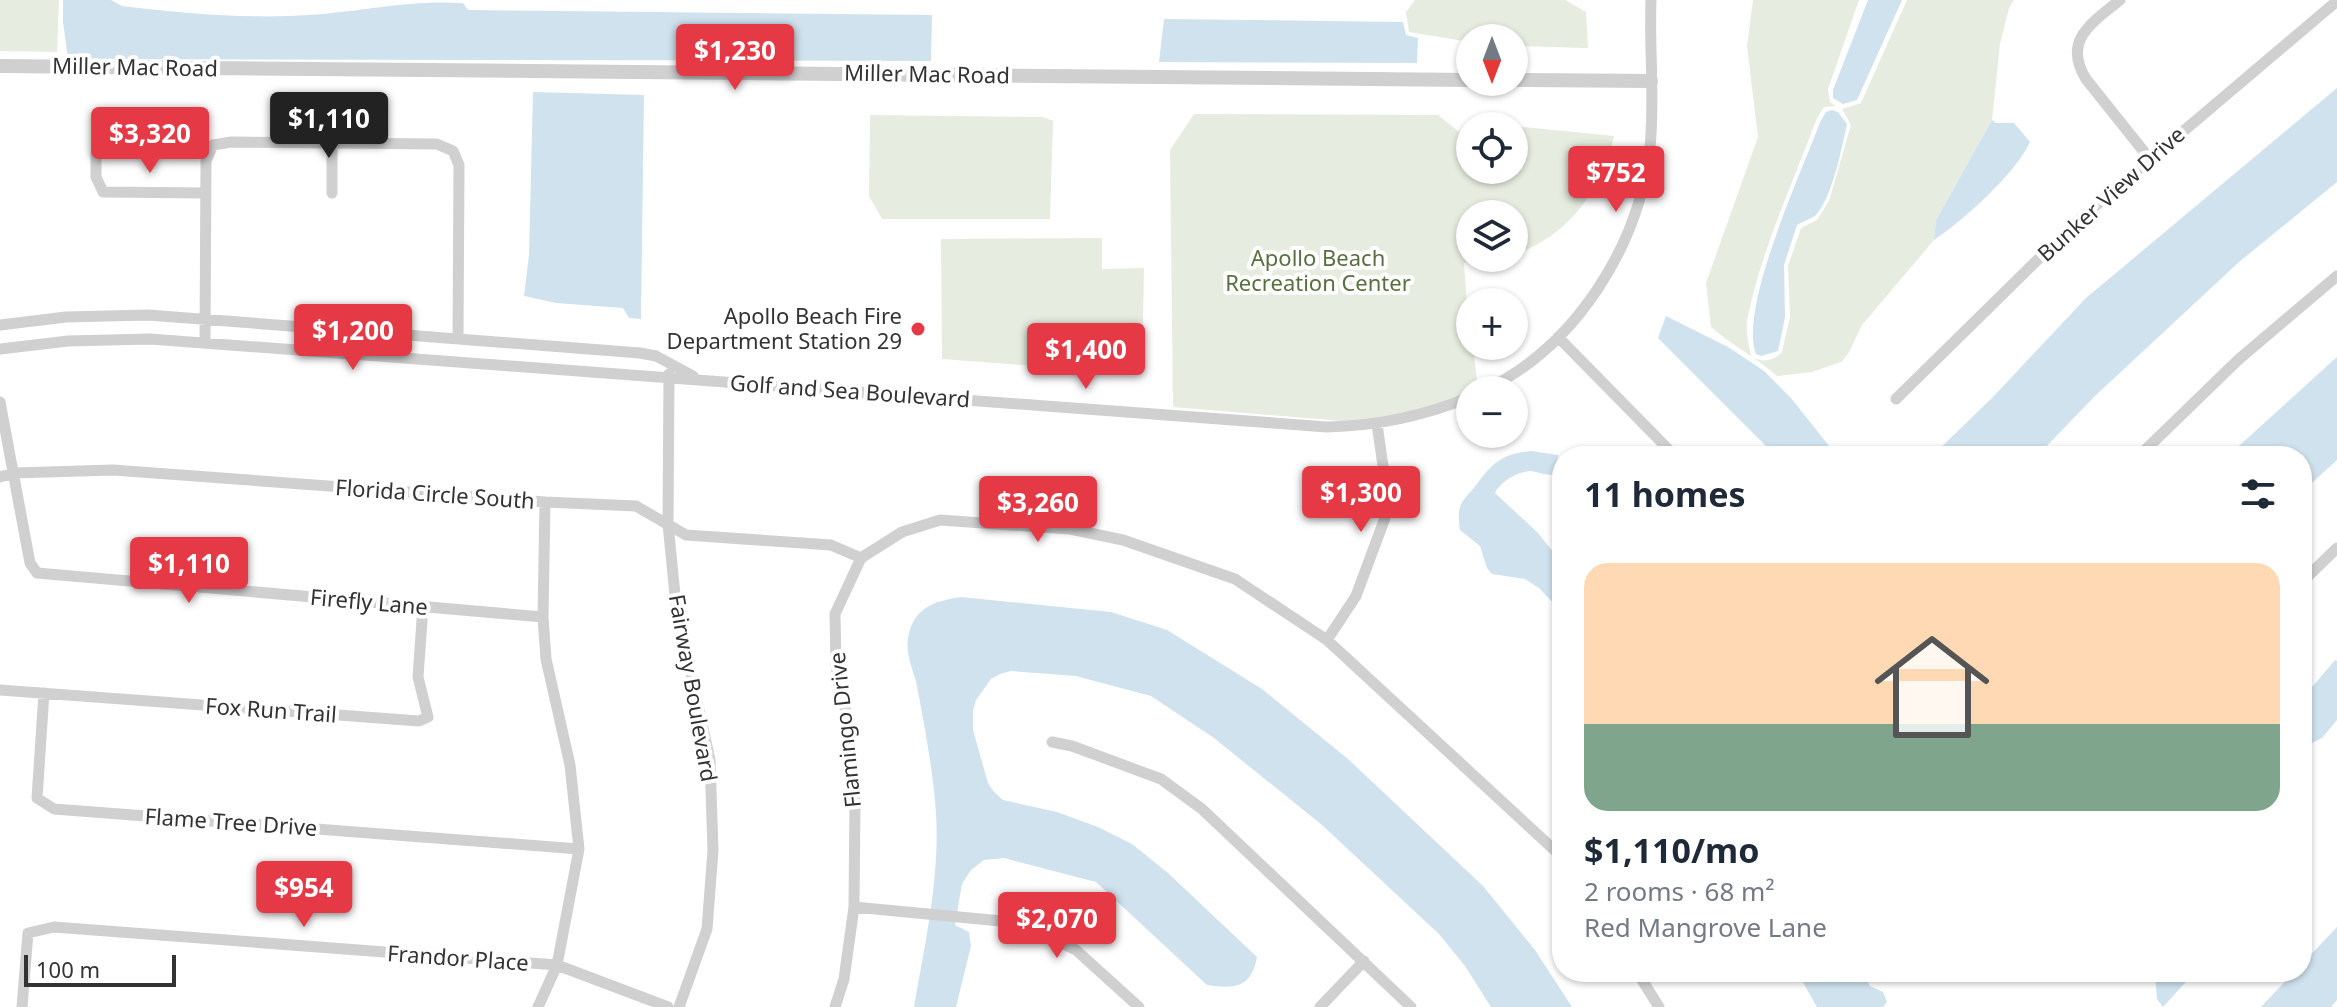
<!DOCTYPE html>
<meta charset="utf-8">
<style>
:root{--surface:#fff;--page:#f2f2f3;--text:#1f2937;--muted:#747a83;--line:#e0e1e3;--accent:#e63946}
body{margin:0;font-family:"Noto Sans",sans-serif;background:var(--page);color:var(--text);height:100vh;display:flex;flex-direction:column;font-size:30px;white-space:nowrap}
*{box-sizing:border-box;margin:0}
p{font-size:26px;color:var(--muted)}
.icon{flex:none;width:44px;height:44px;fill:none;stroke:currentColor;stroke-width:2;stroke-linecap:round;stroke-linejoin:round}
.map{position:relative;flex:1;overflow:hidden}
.details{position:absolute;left:1552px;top:446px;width:760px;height:536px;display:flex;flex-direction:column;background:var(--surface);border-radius:32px;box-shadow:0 2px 6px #0004}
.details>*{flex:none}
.needle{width:52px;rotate:180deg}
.controls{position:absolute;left:1456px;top:24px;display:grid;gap:16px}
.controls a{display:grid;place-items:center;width:72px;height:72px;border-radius:50%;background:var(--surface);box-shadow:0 2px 6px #0004;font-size:40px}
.scale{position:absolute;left:24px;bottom:20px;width:152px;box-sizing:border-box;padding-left:8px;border:4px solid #333;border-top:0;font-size:22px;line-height:28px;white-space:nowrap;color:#333;-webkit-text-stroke:6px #fff;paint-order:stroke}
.price{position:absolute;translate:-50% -68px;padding:0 18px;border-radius:8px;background:var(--accent);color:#fff;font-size:26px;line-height:52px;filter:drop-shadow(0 2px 4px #0008)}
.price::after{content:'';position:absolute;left:50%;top:48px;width:24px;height:18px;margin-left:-12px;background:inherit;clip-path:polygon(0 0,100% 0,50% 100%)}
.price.selected{background:#222;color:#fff}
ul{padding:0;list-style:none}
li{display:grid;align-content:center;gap:16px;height:424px;padding:0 32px}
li+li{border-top:2px solid var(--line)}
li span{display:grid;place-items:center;height:248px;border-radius:24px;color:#555}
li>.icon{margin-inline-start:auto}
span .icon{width:144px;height:144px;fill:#fffc;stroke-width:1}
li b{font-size:34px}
h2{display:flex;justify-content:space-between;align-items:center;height:96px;padding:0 32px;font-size:34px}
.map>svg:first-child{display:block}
.green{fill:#e6ecdf}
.water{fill:#cfe2ee}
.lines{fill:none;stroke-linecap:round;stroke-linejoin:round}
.minor{stroke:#d0d0d0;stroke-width:11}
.tertiary{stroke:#d0d0d0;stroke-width:14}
.poi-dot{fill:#e63946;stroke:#fff;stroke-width:3}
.labels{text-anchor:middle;stroke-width:8;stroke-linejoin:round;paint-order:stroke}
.street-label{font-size:22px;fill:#333;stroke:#fff}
.park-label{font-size:22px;fill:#56703f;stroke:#fff}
.poi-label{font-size:22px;fill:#333;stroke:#fff;text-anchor:end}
</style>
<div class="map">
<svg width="2337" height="1007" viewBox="0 0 2337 1007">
<rect width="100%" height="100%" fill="#fff"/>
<!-- green -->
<path class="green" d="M0 0H59L57 52 0 51Z
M1415 0H1565L1586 12 1588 48 1514 46V38H1470V42L1409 32 1406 12Z
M1753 0H1859L1828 89 1830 102 1836 106 1824 107 1817 118C1793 183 1762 248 1748 316 1745 328 1748 346 1752 357 1763 363 1774 361 1782 352L1790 317 1788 266 1801 228 1817 220 1829 201 1851 125 1842 109 1861 103 1907 0H2014L2009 8 2000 44 1992 120 1936 220 1934 240 1862 325 1848 354 1841 362 1812 372 1777 376C1759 359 1731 345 1711 327L1706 283 1758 137 1747 46Z
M1194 114 1438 115 1459 132 1475 122 1512 126H1470V170H1514V126L1614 136C1601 191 1569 235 1514 255V214H1470V258H1502L1464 263 1470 346H1473L1478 390H1470V396L1377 424 1173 407 1170 150Z
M870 115 1043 117 1053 121 1050 219H882L869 196Z
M1102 238V269L1144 268 1142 374 942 359 941 239Z"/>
<!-- water -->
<path class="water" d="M63 0H111L122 6C189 14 256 20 323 14 373 9 413 0 463 3L468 10 932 15 931 61 68 59 63 22Z
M1868 0H1902L1857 100 1843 104 1833 98V90Z
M1164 19 1403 22 1406 35 1418 38 1417 63 1159 62Z
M2337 88V182L2239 262 2096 395 2037 456H1932L1993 397 2086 298Z
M533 92 644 95 641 319 629 318 623 308 556 303 524 296 529 255Z
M1832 110 1838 112 1847 124C1842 147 1832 199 1815 216 1810 219 1802 222 1797 225L1784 265 1785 317 1778 351 1761 356 1756 354C1738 308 1803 169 1821 120L1826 112Z
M1992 120 1996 123H2014L2030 142C2016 173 1963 221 1934 240L1936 220Z
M1666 316 1728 347 1764 371 1791 398 1837 456H1776L1658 338Z
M2337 357V460L2302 492V456H2228Z
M1531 451 1558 455 1557 466 1552 475C1545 475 1538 472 1531 471 1518 471 1500 482 1495 493L1538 533 1562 563V624L1559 609 1539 588 1525 579 1492 574 1487 568 1480 546 1460 530C1456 502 1462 503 1477 484 1493 462 1503 454 1531 451Z
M961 597 1111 612 1167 630 1262 689 1348 759 1483 886 1535 950 1572 1007H1491L1465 966 1439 934 1322 825 1214 738 1151 696 1076 676 1011 671 1000 674 991 679 976 700 973 710V730L988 783 994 792 1003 800 1057 812 1098 827 1132 844 1168 873 1257 957C1251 988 1235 989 1207 985L1096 882 1004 858 984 860 971 870 962 884 955 925 969 932 971 946 956 1007H914C925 944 940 877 936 813 933 771 925 728 917 686 914 671 905 654 908 638 913 608 934 601 961 597Z
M2335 660 2337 661V720L2322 738 2302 748V699Z
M2337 927V1000L2331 1007H2261L2294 972H2302V964Z
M1797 972H1862L1870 986 1883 992 1887 1002 1883 1007H1817Z
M2170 972H2195L2163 1007 2157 999 2155 976Z"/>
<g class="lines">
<!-- minor -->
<path class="minor" d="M2120 0C2092 23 2062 40 2086 79L2149 158
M332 143V193
M96 153V177L103 192 206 193
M0 325 66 317 148 315 640 353 656 356 693 376
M1558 337 1675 456
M205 343 206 161 213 145 231 142 437 144 453 151 459 165 458 338
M0 349 68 341 150 339 1327 427C1377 426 1424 416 1470 397
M669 374 668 524 676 605 710 760 713 850 707 929 679 1007
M1485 390C1576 346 1639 246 1650 147 1655 98 1649 49 1651 0
M1896 399 2074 224 2337 1
M0 402 30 563 37 573 543 617
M2139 456 2238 360 2337 276
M0 477 14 473 113 470 545 502 636 506 686 535 831 545 861 558
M2302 582 2337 548
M1327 640 1356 596 1385 518 1383 466 1377 424
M0 690 419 721 428 717 418 677 423 606
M44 693 37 798 54 809 579 849
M1052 742 1072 746 1161 779 1202 809 1411 1007
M854 907 1022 923 1076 950 1139 1007
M1637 972 1659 1007
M22 1007 28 933 54 927 557 965 668 1007
M538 1007 557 965 579 849 570 765 546 659 543 617 545 502
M835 1007 844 979 854 907 855 799 845 706 836 667 835 614 861 558 902 532 940 520 1070 529 1123 540 1235 579 1327 640 1562 857
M1320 1007 1364 961"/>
<!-- tertiary -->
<path class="tertiary" d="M0 66 1470 80
M1514 80 1651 81"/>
</g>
<!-- markers -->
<circle class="poi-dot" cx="918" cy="329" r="8"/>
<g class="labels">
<!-- street labels -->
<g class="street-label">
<text transform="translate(135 67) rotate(1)" y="8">Miller Mac Road</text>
<text transform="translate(927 74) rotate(1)" y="8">Miller Mac Road</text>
<text transform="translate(2111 194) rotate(-42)" y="8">Bunker View Drive</text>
<text transform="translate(850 391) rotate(4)" y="8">Golf and Sea Boulevard</text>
<text transform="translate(435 494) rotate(4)" y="8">Florida Circle South</text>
<text transform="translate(369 602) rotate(5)" y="8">Firefly Lane</text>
<text transform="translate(693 688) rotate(80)" y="8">Fairway Boulevard</text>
<text transform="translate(271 710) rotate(4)" y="8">Fox Run Trail</text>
<text transform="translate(845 730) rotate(-96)" y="8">Flamingo Drive</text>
<text transform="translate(231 822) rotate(4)" y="8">Flame Tree Drive</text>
<text transform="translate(458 958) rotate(4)" y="8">Frandor Place</text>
</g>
<!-- park labels -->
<g class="park-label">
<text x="1318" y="266">Apollo Beach<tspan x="1318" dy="25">Recreation Center</tspan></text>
</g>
<!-- poi labels -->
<g class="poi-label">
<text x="902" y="324">Apollo Beach Fire<tspan x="902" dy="25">Department Station 29</tspan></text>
</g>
</g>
</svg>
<div class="controls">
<a><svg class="needle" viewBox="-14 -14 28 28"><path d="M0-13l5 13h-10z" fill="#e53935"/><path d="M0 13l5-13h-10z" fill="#747a83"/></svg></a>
<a><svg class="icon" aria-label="locate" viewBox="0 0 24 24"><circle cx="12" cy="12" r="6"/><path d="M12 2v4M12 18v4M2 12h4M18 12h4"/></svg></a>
<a><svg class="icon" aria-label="layers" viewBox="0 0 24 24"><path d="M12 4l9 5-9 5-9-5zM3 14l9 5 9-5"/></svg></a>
<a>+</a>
<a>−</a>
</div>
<div class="scale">100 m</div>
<b class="price" style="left:735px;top:92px">$1,230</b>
<b class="price selected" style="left:329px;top:160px">$1,110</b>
<b class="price" style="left:150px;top:175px">$3,320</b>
<b class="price" style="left:1616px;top:214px">$752</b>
<b class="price" style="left:353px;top:372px">$1,200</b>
<b class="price" style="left:1086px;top:391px">$1,400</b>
<b class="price" style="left:1361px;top:534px">$1,300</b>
<b class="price" style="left:1038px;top:544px">$3,260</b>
<b class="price" style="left:189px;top:605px">$1,110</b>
<b class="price" style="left:304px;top:929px">$954</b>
<b class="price" style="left:1057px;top:960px">$2,070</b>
<section class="details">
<h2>11 homes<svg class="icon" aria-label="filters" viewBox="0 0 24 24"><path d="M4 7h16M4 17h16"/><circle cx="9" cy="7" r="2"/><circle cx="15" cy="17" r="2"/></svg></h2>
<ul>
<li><span style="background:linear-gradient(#ffd9b3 65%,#7fa58c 0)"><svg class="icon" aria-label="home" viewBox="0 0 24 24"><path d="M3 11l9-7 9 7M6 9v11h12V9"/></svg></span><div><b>$1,110/mo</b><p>2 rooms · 68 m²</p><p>Red Mangrove Lane</p></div></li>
</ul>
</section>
</div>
